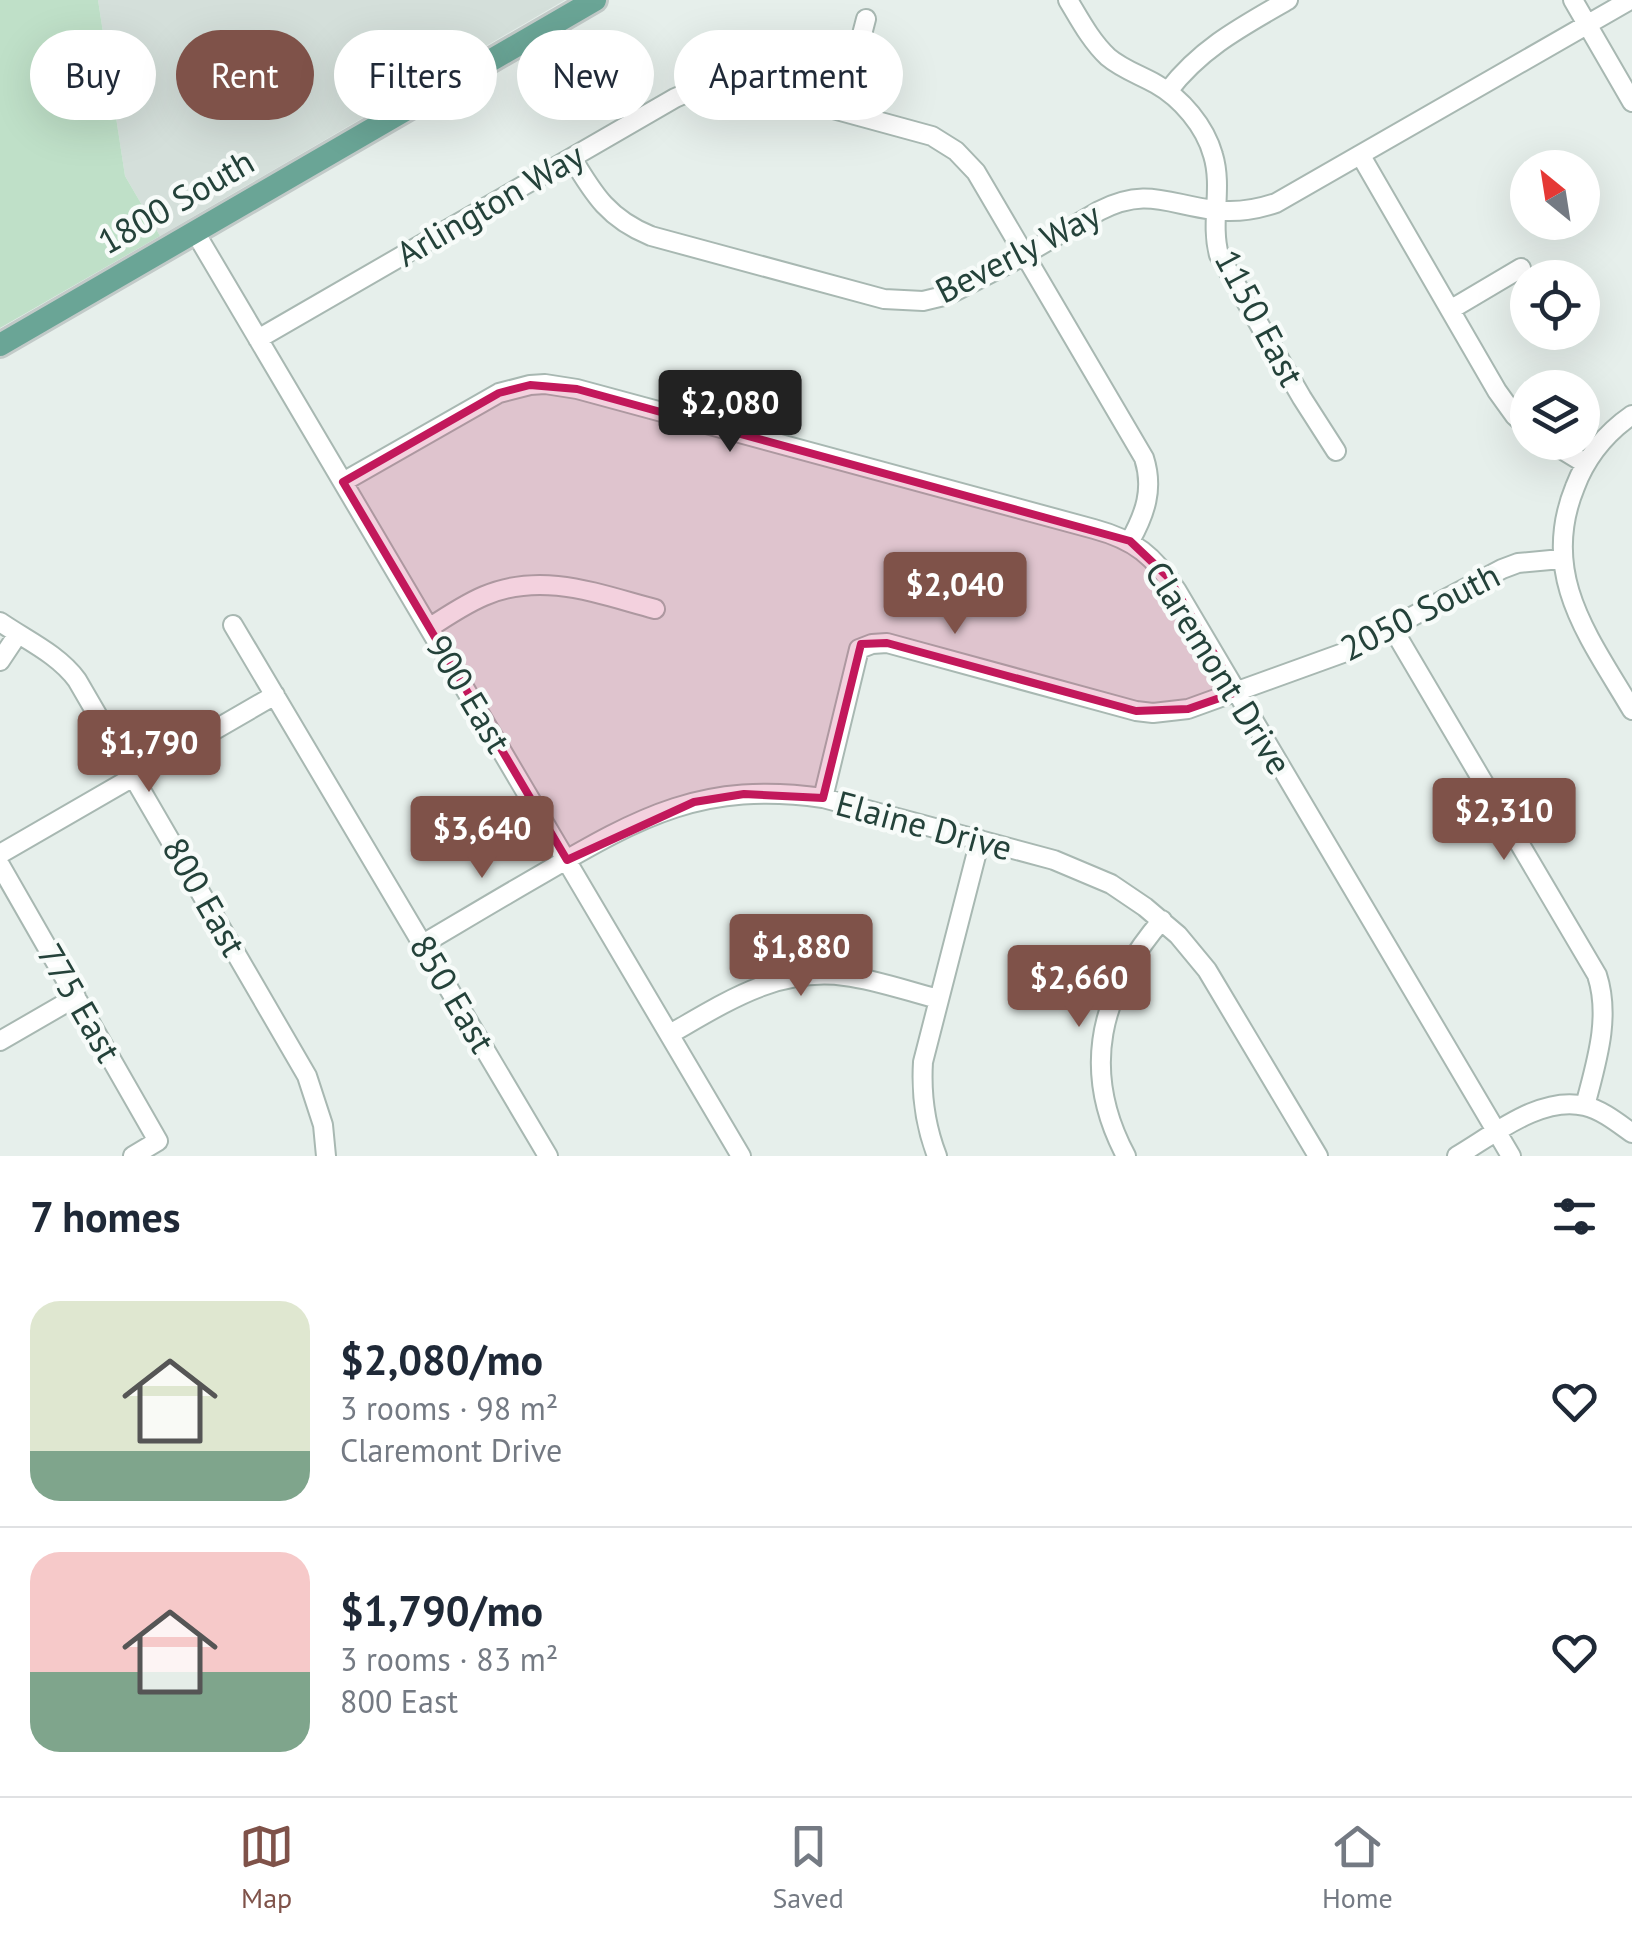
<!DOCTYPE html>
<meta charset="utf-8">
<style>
:root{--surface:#fff;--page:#f6f6f7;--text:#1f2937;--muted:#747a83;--line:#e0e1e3;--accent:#7f5249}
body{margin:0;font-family:"PT Sans",sans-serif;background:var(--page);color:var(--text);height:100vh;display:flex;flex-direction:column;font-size:38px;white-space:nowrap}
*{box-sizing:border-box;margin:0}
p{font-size:32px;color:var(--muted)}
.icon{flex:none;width:55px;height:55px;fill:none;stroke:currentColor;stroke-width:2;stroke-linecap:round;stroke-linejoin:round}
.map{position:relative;height:1156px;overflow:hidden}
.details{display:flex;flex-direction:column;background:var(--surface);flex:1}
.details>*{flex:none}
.banner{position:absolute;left:30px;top:30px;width:1000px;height:90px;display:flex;gap:20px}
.needle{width:65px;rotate:330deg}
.tools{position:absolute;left:1510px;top:150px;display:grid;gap:20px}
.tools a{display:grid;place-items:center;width:90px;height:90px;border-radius:50%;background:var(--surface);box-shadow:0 10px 40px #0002;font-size:50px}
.price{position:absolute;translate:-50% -85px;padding:0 22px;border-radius:10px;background:var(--accent);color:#fff;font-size:32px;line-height:65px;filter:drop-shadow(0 2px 5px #0008)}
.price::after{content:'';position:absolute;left:50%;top:60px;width:30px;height:22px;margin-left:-15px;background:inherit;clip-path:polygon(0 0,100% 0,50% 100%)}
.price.active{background:#222;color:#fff}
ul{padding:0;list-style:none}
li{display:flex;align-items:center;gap:30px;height:250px;padding:0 30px}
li+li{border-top:2px solid var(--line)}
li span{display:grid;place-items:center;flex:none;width:280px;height:200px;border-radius:30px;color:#555}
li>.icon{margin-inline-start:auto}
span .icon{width:120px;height:120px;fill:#fffc;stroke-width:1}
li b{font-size:42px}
h2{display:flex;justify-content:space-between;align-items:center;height:120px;padding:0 30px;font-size:42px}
.pill{padding:0 35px;border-radius:45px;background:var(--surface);box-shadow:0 10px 40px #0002;font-size:35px;line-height:90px}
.pill.active{background:var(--accent);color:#fff}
.tab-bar{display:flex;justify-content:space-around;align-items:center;height:140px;border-top:2px solid var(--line);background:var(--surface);font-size:28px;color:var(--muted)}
.tab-bar a{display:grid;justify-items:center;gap:5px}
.tab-bar .active{color:var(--accent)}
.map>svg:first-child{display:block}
.built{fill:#d4dfda}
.green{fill:#bfe0c8}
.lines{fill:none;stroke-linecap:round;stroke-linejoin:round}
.minor-casing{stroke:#a8b8b2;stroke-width:22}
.major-casing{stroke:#c2cac8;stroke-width:28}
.minor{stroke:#fff;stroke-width:18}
.major{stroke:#6aa596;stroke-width:22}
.marked{fill:#c2185b;fill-opacity:0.2;stroke:#c2185b;stroke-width:8;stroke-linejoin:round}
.labels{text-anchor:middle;stroke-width:9;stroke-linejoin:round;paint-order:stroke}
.street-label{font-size:35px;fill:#24423a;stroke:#f7fbf9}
</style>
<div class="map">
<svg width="1632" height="1156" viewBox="0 0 1632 1156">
<rect width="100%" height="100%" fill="#e6efeb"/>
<!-- built -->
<path class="built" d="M98 0H565L160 236 125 176Z"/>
<!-- green -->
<path class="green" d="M0 0H98L125 176 160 236 0 328Z"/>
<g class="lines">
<!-- minor casing -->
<g class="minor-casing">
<path id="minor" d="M1068 0C1080 20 1091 41 1108 57 1122 69 1140 75 1156 84 1181 98 1205 126 1213 155 1223 188 1210 222 1219 255L1302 398 1336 451
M1573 0 1632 102
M1168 91C1201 48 1241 27 1288 0
M842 111 866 19
M1361 156 1497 391 1515 416 1528 428
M572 158C594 195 609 219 651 236L884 299 923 301 948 295 1012 262 1099 211C1146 187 1167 204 1214 210 1235 213 1255 210 1276 203L1630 0
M195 232 741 1156
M1450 310 1521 268
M258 339 675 98 689 92 716 85H745L932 136 956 151 976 172 1144 458C1154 489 1145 514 1130 541
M1632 415C1606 433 1586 458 1575 487 1539 575 1589 637 1632 710
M1550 442 1586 464
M343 482 499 393 530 385 545 384 577 389 1094 529C1135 540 1154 556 1177 591L1511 1156
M0 622C26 640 58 654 77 680L307 1076 323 1125 326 1156
M233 625 548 1156
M429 628C447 616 465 604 484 596 542 571 598 594 655 609
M1393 629 1597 975C1611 1018 1596 1063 1585 1106
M0 661 18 634
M823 798 859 649 872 644 887 643 1136 711 1153 713 1188 709 1343 653 1502 569 1518 563 1561 559
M0 854 275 695
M0 865 158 1141 133 1156
M423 944C462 921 502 897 542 874 641 816 704 781 823 798L1054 860 1111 884 1145 907 1178 935 1207 970 1318 1156
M670 1034C726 1002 778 967 845 976 877 980 907 991 938 999
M0 1041 76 997
M937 1156C925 1125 921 1095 923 1062L980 840
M1126 1156C1080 1070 1100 992 1162 920
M1457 1156C1493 1135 1541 1095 1585 1106 1602 1110 1618 1123 1632 1133"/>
</g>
<!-- major casing -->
<g class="major-casing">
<path id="major" d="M0 345 595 0"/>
</g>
<!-- minor -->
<use href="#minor" class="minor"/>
<!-- major -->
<use href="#major" class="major"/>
</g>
<!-- marked area -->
<path class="marked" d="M530 385 577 389 1130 541 1168 577 1237 692 1188 709 1136 711 887 643 861 644 823 798 744 794 694 802 567 860 343 482 499 393Z"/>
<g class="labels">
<!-- street labels -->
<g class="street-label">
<text transform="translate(176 202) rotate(-30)" y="12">1800 South</text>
<text transform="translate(490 205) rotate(-30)" y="12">Arlington Way</text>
<text transform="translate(1018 253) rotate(-27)" y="12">Beverly Way</text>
<text transform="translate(1259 318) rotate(62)" y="12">1150 East</text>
<text transform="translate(1420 612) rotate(-27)" y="12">2050 South</text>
<text transform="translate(1218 668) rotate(58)" y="12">Claremont Drive</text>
<text transform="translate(468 694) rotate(59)" y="12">900 East</text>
<text transform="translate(924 826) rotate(15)" y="12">Elaine Drive</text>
<text transform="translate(204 897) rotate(60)" y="12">800 East</text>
<text transform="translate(452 994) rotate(59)" y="12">850 East</text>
<text transform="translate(79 1003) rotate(60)" y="12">775 East</text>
</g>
</g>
</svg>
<div class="tools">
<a><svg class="needle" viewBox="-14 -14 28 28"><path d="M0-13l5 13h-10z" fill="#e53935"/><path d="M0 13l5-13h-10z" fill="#747a83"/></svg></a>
<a><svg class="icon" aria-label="locate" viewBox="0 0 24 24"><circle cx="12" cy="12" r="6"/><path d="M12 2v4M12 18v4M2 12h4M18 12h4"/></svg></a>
<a><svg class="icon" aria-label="layers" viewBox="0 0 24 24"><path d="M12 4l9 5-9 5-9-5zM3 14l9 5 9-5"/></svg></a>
</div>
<b class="price active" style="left:730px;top:455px">$2,080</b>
<b class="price" style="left:955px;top:637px">$2,040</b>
<b class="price" style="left:149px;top:795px">$1,790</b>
<b class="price" style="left:1504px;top:863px">$2,310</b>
<b class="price" style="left:482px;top:881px">$3,640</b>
<b class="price" style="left:801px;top:999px">$1,880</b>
<b class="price" style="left:1079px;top:1030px">$2,660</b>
<div class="banner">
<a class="pill">Buy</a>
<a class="pill active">Rent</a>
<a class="pill">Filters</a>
<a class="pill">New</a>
<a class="pill">Apartment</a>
</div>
</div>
<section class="details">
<h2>7 homes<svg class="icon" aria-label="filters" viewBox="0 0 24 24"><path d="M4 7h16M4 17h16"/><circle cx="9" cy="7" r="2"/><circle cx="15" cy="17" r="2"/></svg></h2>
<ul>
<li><span style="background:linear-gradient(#dfe7d0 75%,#7fa58c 0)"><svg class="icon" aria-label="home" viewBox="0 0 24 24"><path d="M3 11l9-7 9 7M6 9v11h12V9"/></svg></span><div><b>$2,080/mo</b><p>3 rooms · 98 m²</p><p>Claremont Drive</p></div><svg class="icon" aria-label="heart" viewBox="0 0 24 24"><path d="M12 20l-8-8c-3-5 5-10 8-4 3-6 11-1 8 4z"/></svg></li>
<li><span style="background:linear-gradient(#f6c9c9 60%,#7fa58c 0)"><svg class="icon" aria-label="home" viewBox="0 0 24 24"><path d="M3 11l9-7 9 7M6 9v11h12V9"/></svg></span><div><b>$1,790/mo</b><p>3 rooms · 83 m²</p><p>800 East</p></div><svg class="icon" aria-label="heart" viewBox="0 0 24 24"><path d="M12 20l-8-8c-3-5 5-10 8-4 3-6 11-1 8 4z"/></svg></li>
</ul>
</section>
<nav class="tab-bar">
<a class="active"><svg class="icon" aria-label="map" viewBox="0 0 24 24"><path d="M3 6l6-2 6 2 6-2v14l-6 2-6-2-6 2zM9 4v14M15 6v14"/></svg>Map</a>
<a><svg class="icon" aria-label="saved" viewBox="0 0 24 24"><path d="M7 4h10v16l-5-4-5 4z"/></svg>Saved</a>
<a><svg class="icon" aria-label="home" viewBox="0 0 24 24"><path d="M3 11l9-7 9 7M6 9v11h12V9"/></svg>Home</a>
</nav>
